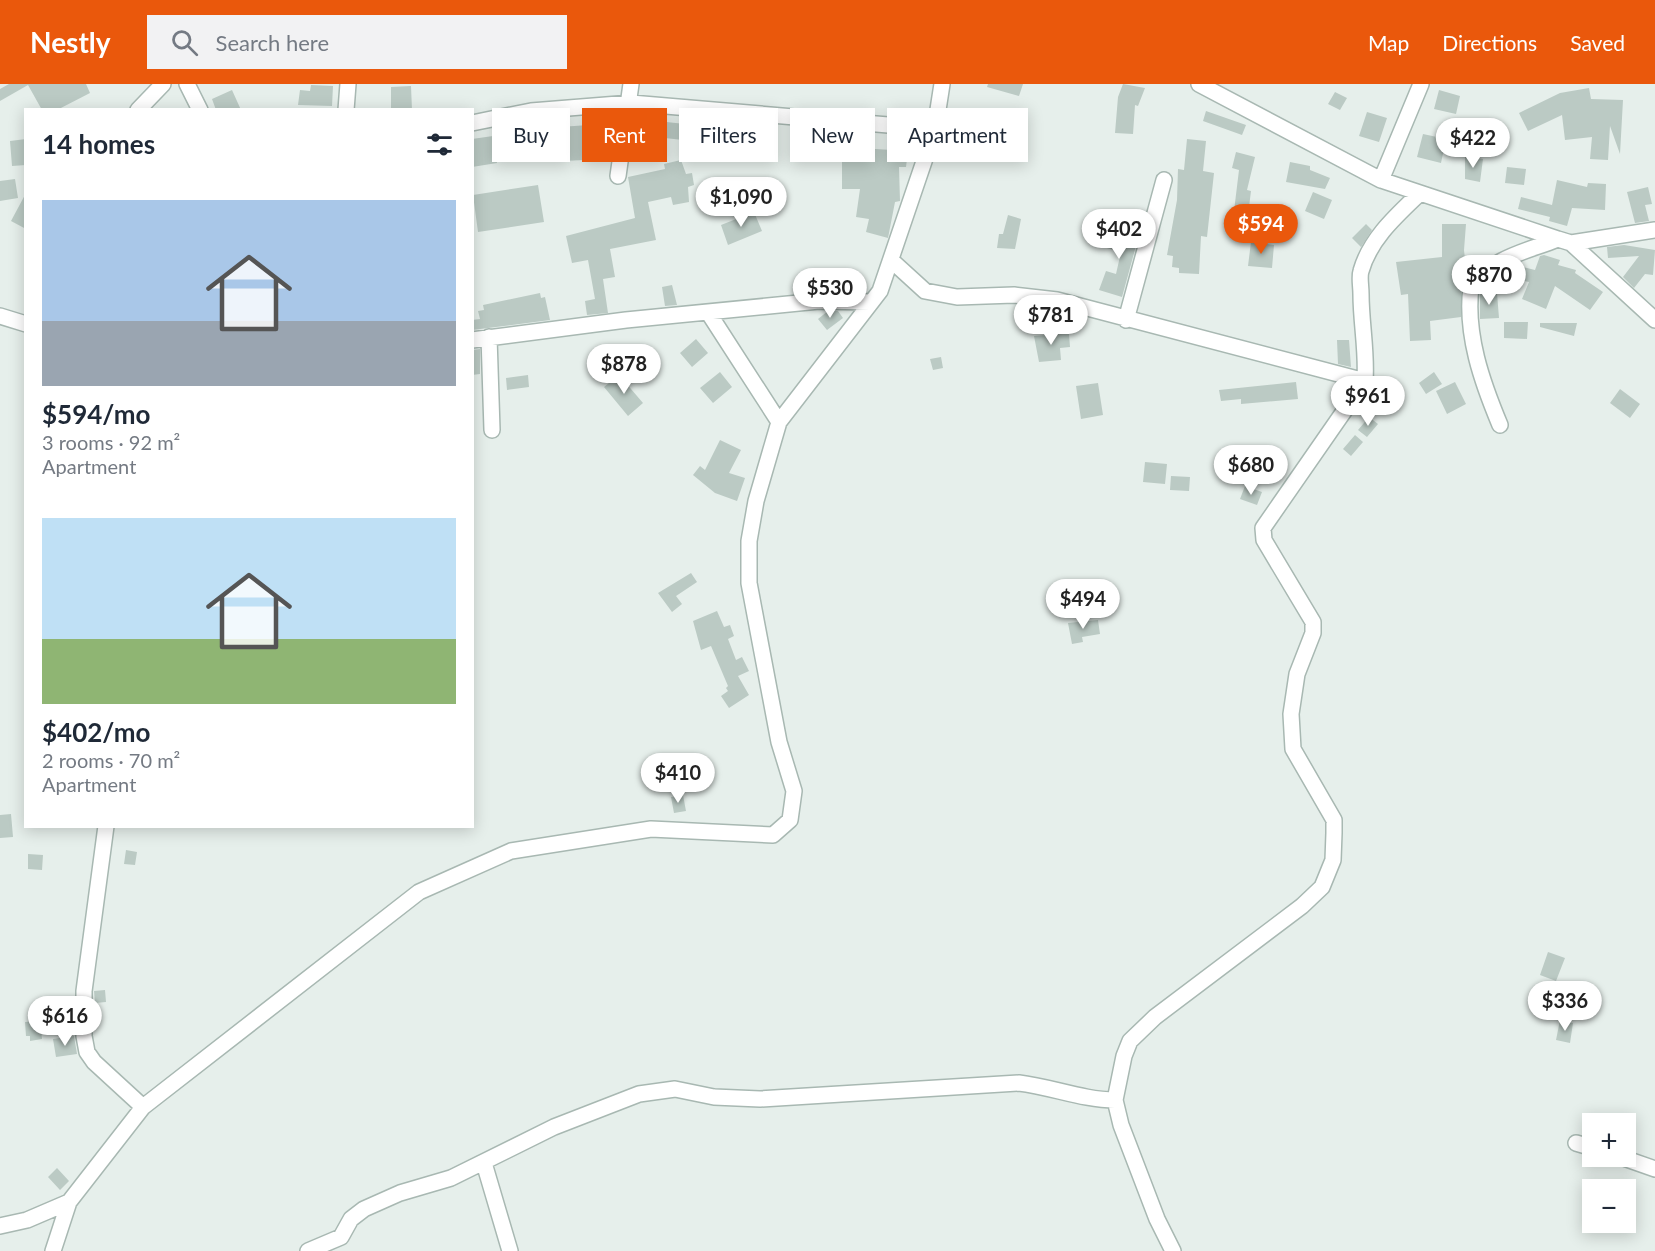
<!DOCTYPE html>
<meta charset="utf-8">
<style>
:root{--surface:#fff;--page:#f2f2f3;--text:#1f2937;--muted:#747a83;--accent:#ea580c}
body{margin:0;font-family:Lato,sans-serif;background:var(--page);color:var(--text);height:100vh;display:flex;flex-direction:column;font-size:22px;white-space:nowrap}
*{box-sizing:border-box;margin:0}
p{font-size:20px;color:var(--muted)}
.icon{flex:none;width:33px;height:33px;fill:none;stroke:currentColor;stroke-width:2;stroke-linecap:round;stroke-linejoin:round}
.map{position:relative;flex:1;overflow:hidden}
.details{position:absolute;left:24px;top:24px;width:450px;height:720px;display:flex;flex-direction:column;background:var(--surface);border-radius:0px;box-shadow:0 3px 15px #0003}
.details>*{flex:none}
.banner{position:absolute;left:492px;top:24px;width:570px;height:54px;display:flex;gap:12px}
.buttons{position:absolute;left:1582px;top:1029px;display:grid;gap:12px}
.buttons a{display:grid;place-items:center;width:54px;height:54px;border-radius:0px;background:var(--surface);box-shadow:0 3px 15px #0003;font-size:30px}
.price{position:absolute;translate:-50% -51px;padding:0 14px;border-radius:21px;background:#fff;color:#222;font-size:20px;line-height:39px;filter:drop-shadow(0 2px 3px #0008)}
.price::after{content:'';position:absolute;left:50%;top:36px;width:18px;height:14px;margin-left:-9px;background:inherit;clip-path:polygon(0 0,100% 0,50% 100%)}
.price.current{background:var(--accent);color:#fff}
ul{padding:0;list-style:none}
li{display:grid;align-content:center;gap:12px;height:318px;padding:0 18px}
li span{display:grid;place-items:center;height:186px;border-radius:0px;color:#555}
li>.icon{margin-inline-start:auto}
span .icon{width:108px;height:108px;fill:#fffc;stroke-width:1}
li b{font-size:26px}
h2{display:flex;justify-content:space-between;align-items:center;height:72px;padding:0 18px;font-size:26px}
.pill{padding:0 21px;border-radius:0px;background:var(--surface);box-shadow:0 3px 15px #0003;font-size:21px;line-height:54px}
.pill.current{background:var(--accent);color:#fff}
header{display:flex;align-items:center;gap:36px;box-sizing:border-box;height:84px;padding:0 30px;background:var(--accent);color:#fff}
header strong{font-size:28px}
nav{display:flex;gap:33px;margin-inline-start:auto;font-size:21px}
.search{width:420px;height:54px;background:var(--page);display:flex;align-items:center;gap:15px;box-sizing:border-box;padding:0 21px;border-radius:0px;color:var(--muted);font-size:22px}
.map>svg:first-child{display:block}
.building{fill:#bbcac4}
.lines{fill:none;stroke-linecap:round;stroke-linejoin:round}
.minor-casing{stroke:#a8b8b2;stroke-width:18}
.minor{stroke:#fff;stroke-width:15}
</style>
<header>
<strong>Nestly</strong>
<div class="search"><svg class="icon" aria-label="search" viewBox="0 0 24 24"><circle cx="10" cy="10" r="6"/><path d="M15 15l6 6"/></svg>Search here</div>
<nav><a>Map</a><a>Directions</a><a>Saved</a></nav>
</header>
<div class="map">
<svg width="1655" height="1167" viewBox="0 0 1655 1167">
<rect width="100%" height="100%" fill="#e6efeb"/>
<!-- building -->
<path class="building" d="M9 0H86L90 9 57 26H42L28 1 0 17V5Z
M988 0H1023L1019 12 987 3Z
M1123 0 1145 4 1138 22 1135 21 1133 50 1115 49 1118 13Z
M311 1 333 2 332 22 298 21 300 6 310 7Z
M411 2 412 26H391V3Z
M1589 4 1591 15 1623 16 1620 70 1610 42 1608 76 1590 75 1592 53 1565 56 1562 31 1528 47 1519 29 1560 9Z
M232 6 241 26H216L212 15Z
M1439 6 1460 12 1456 30 1434 25Z
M1335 8 1347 14 1340 26 1328 20Z
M1206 27 1246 41 1242 51 1203 37Z
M1367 28 1387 34 1379 58 1359 52Z
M648 36 685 40 683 56 646 52Z
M589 41 591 71H584V76L563 77V72L548 73V67L532 68 530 45Z
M714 41H740V61L714 59Z
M857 49 859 64 908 67 906 83H899L900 117 895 118 888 154 866 148 869 135 856 133 860 105H842V74L811 76 810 55H834L833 50Z
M1423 50 1446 55 1441 79 1417 73Z
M493 52 497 79 472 83V55Z
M26 55V81L12 82 10 57Z
M1187 55 1206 57 1203 87 1214 89 1207 153 1201 152 1199 190 1179 189V184L1172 183 1173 172 1167 171 1177 116 1178 85 1184 86Z
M1236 68 1255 73 1247 106 1251 107 1249 123H1243L1241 129 1234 127 1239 86 1232 84Z
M1465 72 1483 75 1480 98 1465 95Z
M681 76 686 90 692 89 694 101 688 103 689 118 673 121 671 113 648 118 656 156 610 165 615 193 603 195 608 229 587 231 585 217 595 215 588 176 572 179 566 152 635 134 628 93 665 85 664 80Z
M1290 78 1310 82V86L1330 94 1325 105 1286 98Z
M1507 83 1526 85 1524 101 1505 99Z
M15 95 18 114 0 117V97Z
M1557 96 1587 103 1588 99 1606 100 1605 126 1572 124 1567 142 1549 137 1550 133 1518 125 1521 113 1552 121Z
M538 101 544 138 478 148 473 111Z
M1648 103 1652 120 1645 121 1649 137 1635 139 1627 108Z
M1313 108 1332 116 1324 135 1305 127Z
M26 109V145L11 137Z
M754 128 762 147 728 161 721 141Z
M1008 131 1021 135 1015 165 997 164 999 150H1003Z
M1366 140 1372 146 1361 163 1352 154Z
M1442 140H1466L1464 166 1467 193 1461 202V233L1430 237 1431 256 1410 257 1408 210 1401 211 1396 178 1442 173Z
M1107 144 1139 151 1122 213 1099 206 1106 187 1116 190 1121 168 1103 163Z
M1251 158 1274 161 1272 184 1248 182Z
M1624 161 1655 166 1653 191 1645 190 1634 204 1623 193 1639 172 1608 174 1607 163Z
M1544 171 1560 176 1558 181 1576 186 1575 189 1603 208 1590 226 1555 202 1546 225 1522 215 1529 198 1505 193 1506 186 1515 181 1535 186 1540 172Z
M672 201 677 221 665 222 662 203Z
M540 209 541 214 545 213 550 236 472 246V236L480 235 478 227 484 226 483 221Z
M1497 209 1499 234 1480 235V210Z
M828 227H838L843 234 827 246 818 235Z
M1504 238H1528L1527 255 1504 254Z
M1540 239H1577L1574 252 1540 243Z
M1058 250H1069L1070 263 1060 264 1061 276 1039 278 1034 252Z
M696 255 708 269 692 283 680 269Z
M1337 256H1349L1351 283 1338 280Z
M480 265V290L472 291V266Z
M941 273 943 284 933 286 930 275Z
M720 288 732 303 713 319 700 304Z
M1434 288 1442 300 1426 310 1419 299Z
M528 291 529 303 507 306 506 294Z
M619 291 643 319 628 332 604 303Z
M1296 298 1298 315 1241 320V315L1221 317 1219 306Z
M1455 298 1466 320 1447 330 1436 307Z
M1098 299 1103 331 1081 335 1076 302Z
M1620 305 1640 320 1630 334 1610 319Z
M1369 333 1378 340 1367 353 1358 346Z
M1355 351 1363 358 1351 372 1343 365Z
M720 356 741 366 729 389 745 394 737 417 715 409 693 391 700 382 705 386Z
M1145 378 1167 380 1165 400 1143 398Z
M1171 392 1190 393 1189 407 1170 406Z
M1245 402 1262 408 1257 421 1240 415Z
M691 489 697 498 676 512 682 520 672 528 658 509Z
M717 527 724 543 730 541 734 552 728 555 736 576 742 573 749 587 738 592 749 611 729 624 721 612 728 607 726 604 728 602 711 562 701 566 693 537Z
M1098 536 1100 550 1082 553 1083 558 1072 560 1068 539Z
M683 711 686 727 674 729 671 713Z
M11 730 13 753 0 754V731Z
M126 766 137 768 135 781 124 780Z
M28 770 43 771 42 786 28 785Z
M1548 868 1565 874 1556 897 1540 891Z
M105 906 106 918 95 919 94 907Z
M1560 936 1573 939 1570 959 1556 956Z
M40 937 42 955 30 957V952H26L25 938Z
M74 952 77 970 56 973 53 955Z
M57 1084 69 1097 60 1106 48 1093Z"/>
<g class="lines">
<!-- minor casing -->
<g class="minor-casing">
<path id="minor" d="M187 0 200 26
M1199 0 1381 96 1558 155 1571 159 1655 146
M138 26 163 0
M346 26 348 0
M472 39 531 27 631 19 935 45
M618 92 631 0
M1381 96 1421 0
M1571 159 1655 236
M891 176 925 207 957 213 1014 211 1057 216 1365 297
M708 228 779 338
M0 232 26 240
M1126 236 1164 96
M489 253 492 346
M472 256 626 236 819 217 870 218
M1500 341C1482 298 1465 250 1471 203 1496 172 1522 169 1558 155
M106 742 84 907V952L87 968 94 978 143 1023
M1576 1059 1593 1064
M1618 1072 1655 1085
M484 1079 510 1167
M0 1142 27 1136 69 1118 143 1023 419 808 511 767 651 745 773 751 790 736 794 707 779 658 749 499V457L756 417 779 338 880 207 935 45 942 0
M53 1167 69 1118
M308 1167 341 1153 351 1135 364 1125 400 1109 451 1094 554 1043 639 1010 675 1005 714 1013 760 1015 1019 999C1052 1003 1083 1016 1115 1016
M1173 1167 1157 1135 1121 1041 1115 1016 1124 972 1130 957 1155 933 1302 822 1322 803 1333 776 1334 749V736L1293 665 1291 630 1297 590 1313 549V538L1264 456 1263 444 1365 297C1367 267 1361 239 1361 210 1361 202 1359 193 1361 187 1370 155 1396 132 1419 110"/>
</g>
<!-- minor -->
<use href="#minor" class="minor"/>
</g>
</svg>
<div class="buttons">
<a>+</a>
<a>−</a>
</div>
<b class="price" style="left:1473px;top:85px">$422</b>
<b class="price" style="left:741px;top:144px">$1,090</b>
<b class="price current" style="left:1261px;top:171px">$594</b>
<b class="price" style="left:1119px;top:176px">$402</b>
<b class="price" style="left:1489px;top:222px">$870</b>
<b class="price" style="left:830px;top:235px">$530</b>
<b class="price" style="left:1051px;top:262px">$781</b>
<b class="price" style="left:624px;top:311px">$878</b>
<b class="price" style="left:1368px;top:343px">$961</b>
<b class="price" style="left:1251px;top:412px">$680</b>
<b class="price" style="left:1083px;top:546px">$494</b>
<b class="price" style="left:678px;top:720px">$410</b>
<b class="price" style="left:1565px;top:948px">$336</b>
<b class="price" style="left:65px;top:963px">$616</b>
<div class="banner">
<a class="pill">Buy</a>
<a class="pill current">Rent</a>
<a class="pill">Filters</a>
<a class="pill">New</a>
<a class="pill">Apartment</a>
</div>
<section class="details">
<h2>14 homes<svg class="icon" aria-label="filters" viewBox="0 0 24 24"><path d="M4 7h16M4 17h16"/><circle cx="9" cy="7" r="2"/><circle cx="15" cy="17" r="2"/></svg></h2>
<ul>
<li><span style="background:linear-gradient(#a9c7e8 65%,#9aa5b1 0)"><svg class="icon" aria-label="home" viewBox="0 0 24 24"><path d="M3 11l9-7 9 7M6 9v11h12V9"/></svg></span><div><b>$594/mo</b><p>3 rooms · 92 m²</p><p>Apartment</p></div></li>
<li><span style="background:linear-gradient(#bfe0f5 65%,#8fb573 0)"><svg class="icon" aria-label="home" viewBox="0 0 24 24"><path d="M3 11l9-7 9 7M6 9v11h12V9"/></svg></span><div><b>$402/mo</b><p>2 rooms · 70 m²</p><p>Apartment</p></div></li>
</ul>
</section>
</div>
